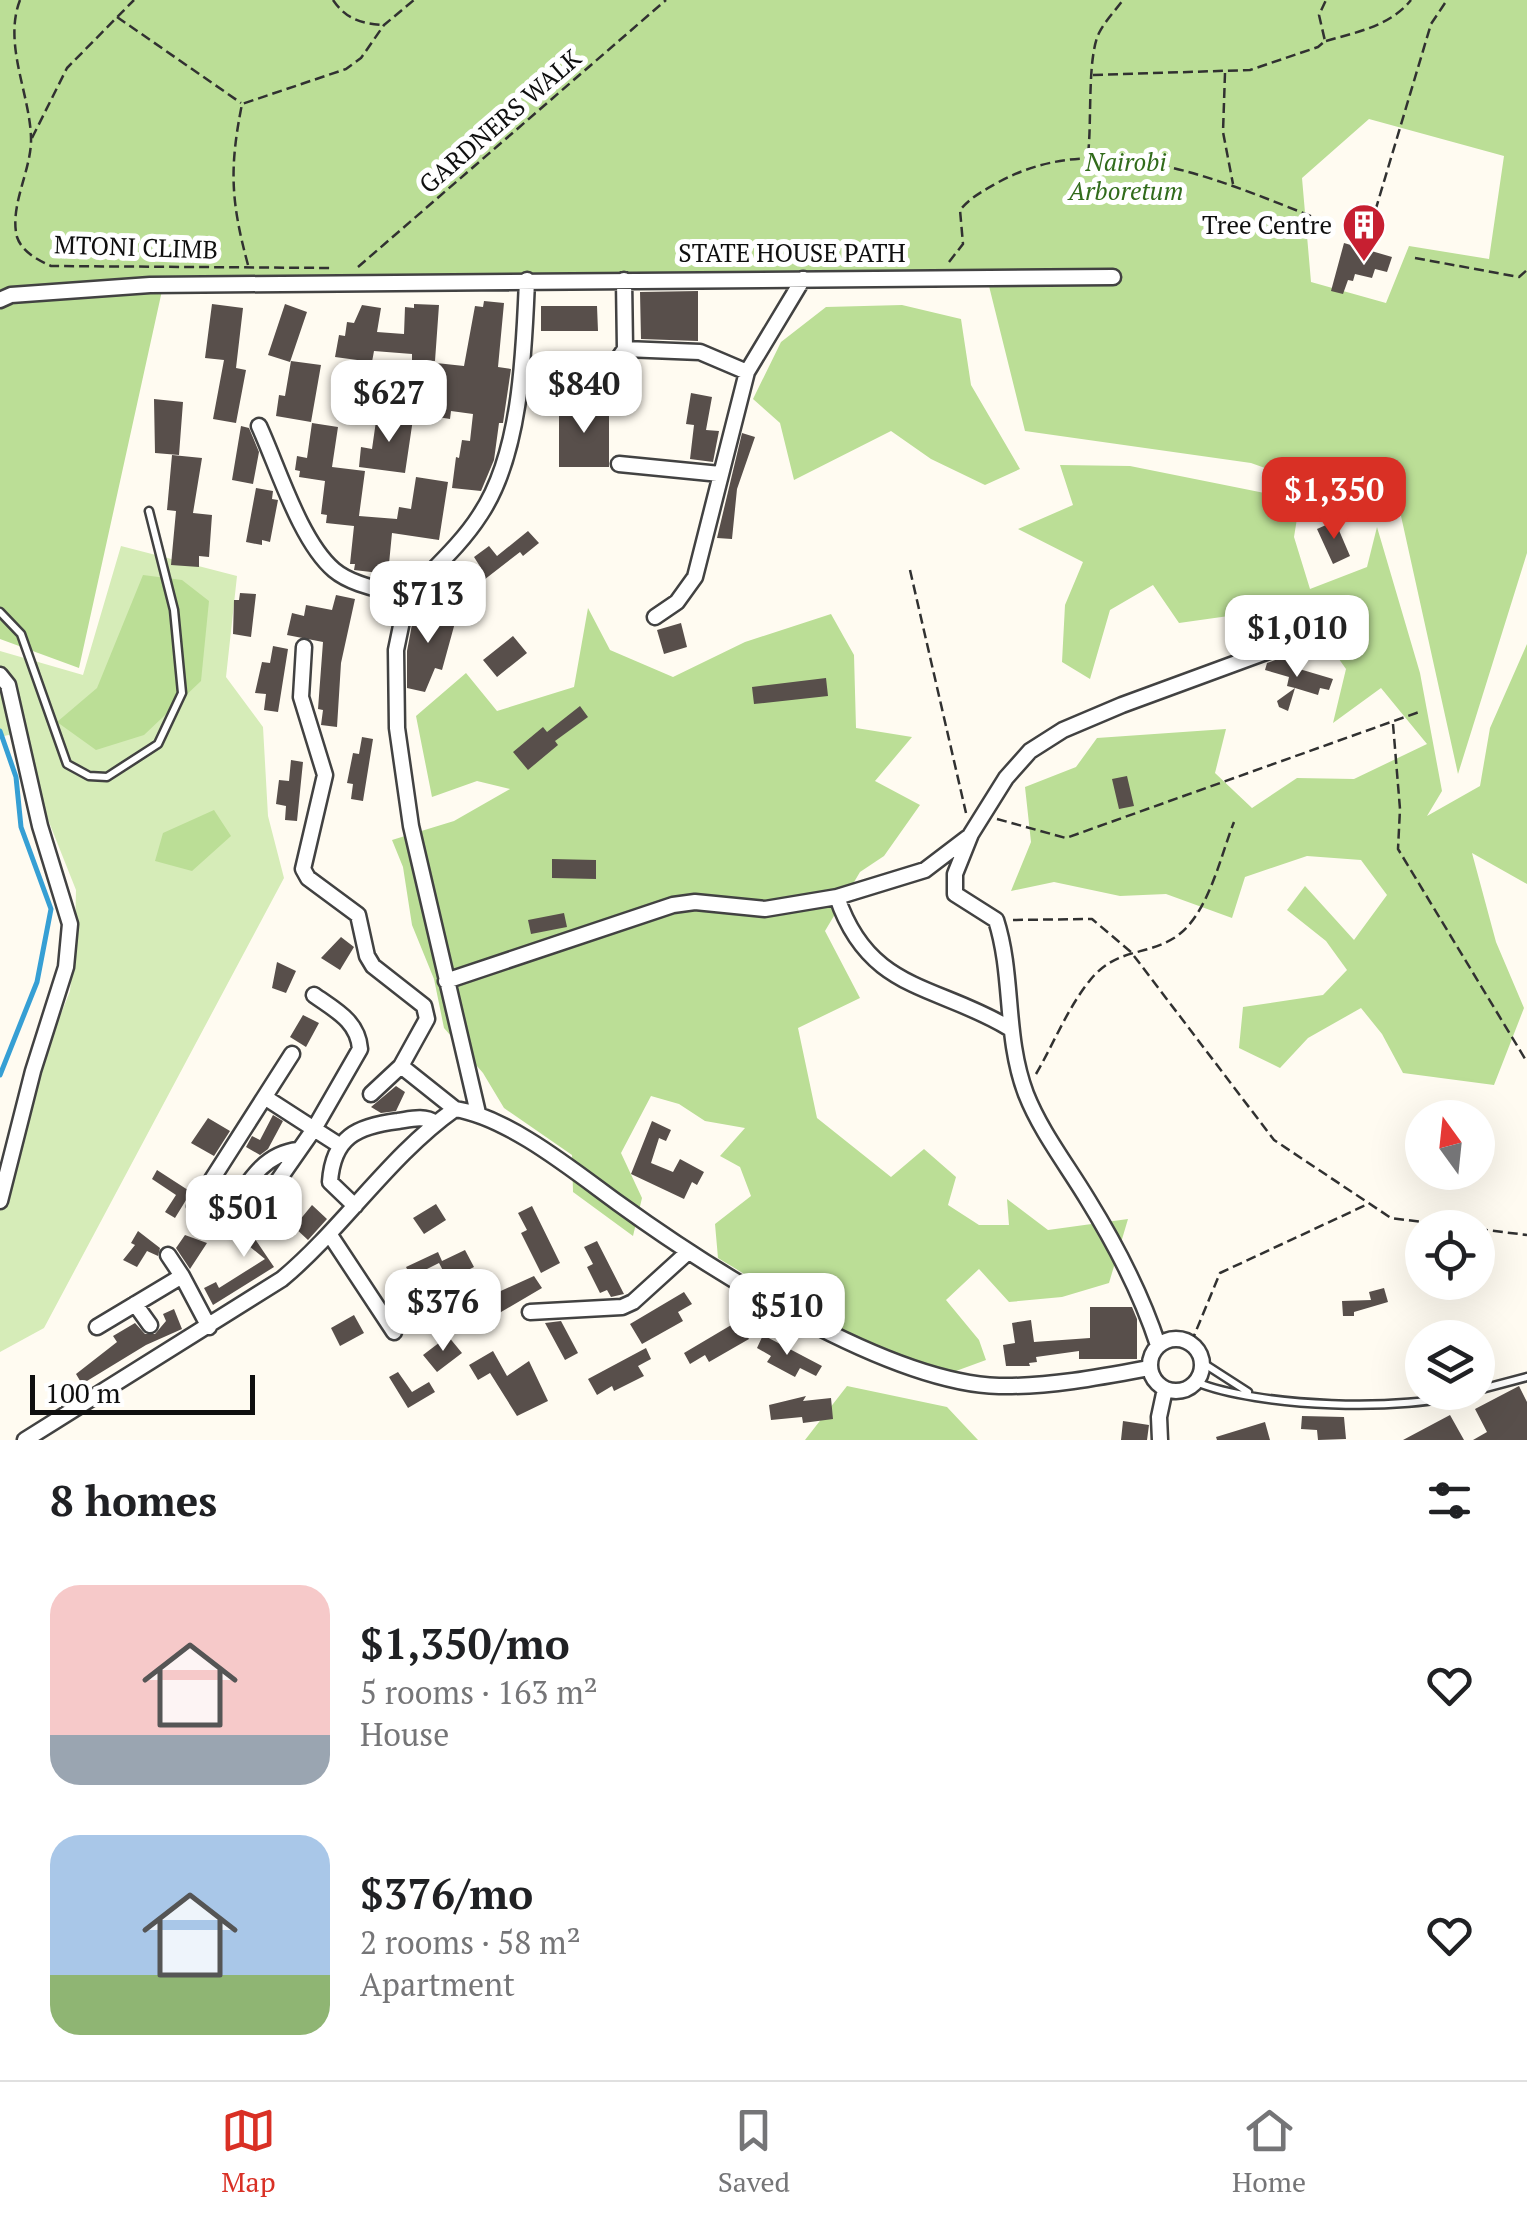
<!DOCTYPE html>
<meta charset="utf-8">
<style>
:root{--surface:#fff;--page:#f2f2f2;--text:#202124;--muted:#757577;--line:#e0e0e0;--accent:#d93025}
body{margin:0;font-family:"PT Serif",serif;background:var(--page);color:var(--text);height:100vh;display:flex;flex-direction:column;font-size:38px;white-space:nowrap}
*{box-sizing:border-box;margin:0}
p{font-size:32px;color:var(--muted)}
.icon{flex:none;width:55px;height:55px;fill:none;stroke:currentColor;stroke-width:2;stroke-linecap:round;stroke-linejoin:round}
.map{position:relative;height:1440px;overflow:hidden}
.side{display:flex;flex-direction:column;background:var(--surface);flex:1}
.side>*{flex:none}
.needle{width:65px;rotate:345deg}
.buttons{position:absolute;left:1405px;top:1100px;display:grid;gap:20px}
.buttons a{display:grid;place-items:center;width:90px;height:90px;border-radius:50%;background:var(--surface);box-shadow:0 10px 40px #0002;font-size:50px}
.scale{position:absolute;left:30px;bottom:25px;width:225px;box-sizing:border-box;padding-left:10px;border:5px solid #0f0f0f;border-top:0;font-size:28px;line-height:35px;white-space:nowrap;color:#0f0f0f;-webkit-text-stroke:8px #fff;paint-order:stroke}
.price{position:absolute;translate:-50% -85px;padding:0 22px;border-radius:20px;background:#fff;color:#222;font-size:32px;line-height:65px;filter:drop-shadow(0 2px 5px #0008)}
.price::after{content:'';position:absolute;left:50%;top:60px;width:30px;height:22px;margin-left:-15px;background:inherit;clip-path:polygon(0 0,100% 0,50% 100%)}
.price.selected{background:var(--accent);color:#fff}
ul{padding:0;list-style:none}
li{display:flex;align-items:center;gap:30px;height:250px;padding:0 50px}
li span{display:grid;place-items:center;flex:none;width:280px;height:200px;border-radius:30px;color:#555}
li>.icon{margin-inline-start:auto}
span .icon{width:120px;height:120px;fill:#fffc;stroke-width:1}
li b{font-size:42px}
h2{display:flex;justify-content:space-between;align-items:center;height:120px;padding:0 50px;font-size:42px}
.menu{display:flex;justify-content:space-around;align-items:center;height:140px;border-top:2px solid var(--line);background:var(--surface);font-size:28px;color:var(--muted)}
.menu a{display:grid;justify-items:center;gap:5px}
.menu .selected{color:var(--accent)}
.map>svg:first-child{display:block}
.green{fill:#d6ecb8}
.forest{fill:#bbde96;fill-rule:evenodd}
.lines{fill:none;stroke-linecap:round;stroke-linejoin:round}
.stream{stroke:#369fd4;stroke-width:5}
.building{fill:#584f4b}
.service-casing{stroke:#424242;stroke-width:11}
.minor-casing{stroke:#424242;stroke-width:19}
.path{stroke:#313131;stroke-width:2.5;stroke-dasharray:10 5;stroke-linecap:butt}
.service{stroke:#fff;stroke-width:6}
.minor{stroke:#fff;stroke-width:14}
.labels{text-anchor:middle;stroke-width:10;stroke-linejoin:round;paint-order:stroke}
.street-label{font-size:25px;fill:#0f0f0f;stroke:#fff}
.park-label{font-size:25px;font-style:italic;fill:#316b1b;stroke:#fff}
.poi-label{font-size:25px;fill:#0f0f0f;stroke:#fff;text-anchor:end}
</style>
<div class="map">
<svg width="1527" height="1440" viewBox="0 0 1527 1440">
<rect width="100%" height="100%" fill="#fffbf1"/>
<!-- green -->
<path class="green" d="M121 546 237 576 226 677 263 727 268 816 284 878 44 1328 0 1352V1210L41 1064 70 991 75 937 76 890 45 812 25 731 0 737V651L83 675Z"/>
<!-- forest -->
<path class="forest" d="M0 0H1527V553L1458 774 1401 516 1251 463 1025 431 989 286 165 277 79 668 0 639ZM1369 119 1504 156 1489 259 1409 246 1386 303 1311 282 1302 178Z
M902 305 961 319 971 385 1020 469 985 485 931 459 891 431 794 480 780 423 753 399 781 342 826 307Z
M1060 465 1130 466 1300 500 1294 537 1310 589 1367 567 1377 527 1420 673 1442 791 1427 816 1480 786 1490 728 1527 644V884L1472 853 1496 942 1524 1008 1494 1085 1403 1073 1382 1034 1361 1008 1308 1038 1280 1068 1239 1048 1243 1007 1323 995 1347 970 1326 941 1287 910 1305 886 1354 940 1387 895 1361 860 1307 856 1245 877 1232 918 1166 894 1120 896 1054 882 1011 891 1031 842 1025 787 1076 767 1097 738 1226 729 1215 773 1252 808 1297 778 1354 779 1427 744 1381 688 1333 723 1346 669 1317 628 1257 612 1179 623 1153 585 1110 610 1090 679 1062 662 1065 605 1083 562 1018 529 1073 505Z
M143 575 182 580 209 601 201 681 144 735 96 750 57 722 97 688Z
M588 608 610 650 673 677 745 642 831 614 854 655 856 728 912 737 875 781 920 805 884 856 860 872 825 931 860 998 798 1028 817 1118 891 1177 924 1149 956 1177 948 1205 979 1225H1009L1007 1199 1048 1230 1128 1219 1109 1283 1062 1297 1009 1302 979 1269 946 1300 979 1340 986 1360 926 1382 814 1333 764 1286 718 1258 715 1224 751 1196 740 1167 720 1156 745 1128 705 1121 679 1104 651 1096 621 1153 642 1198 633 1236 573 1192 572 1155 504 1108 483 1073 444 1028 434 979 412 925 403 867 392 840 454 821 510 789 477 781 432 797 416 716 466 673 497 711 574 687Z
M214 810 231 836 192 871 155 861 163 833Z
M847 1386 947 1407 978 1440H805Z"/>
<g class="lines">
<!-- stream -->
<path class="stream" d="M0 731 16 777 21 827 51 909 37 982 0 1075"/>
</g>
<!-- building -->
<path class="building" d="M1344 243 1392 257 1387 272 1375 269 1372 278 1355 274 1353 281 1348 280 1343 294 1331 291Z
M698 291V341L641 339 640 292Z
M484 301 504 303 498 367 511 369 503 423H499L494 460 481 491 452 488 456 457 459 458 462 440 470 441 473 414 451 411 450 419 420 414 427 362 464 366 475 306 483 307Z
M212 304 243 308 236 368 246 370 236 423 213 419 224 360 205 358Z
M285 304 307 312 290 362 268 355Z
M414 304 439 305 435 361 412 360V354L374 351 372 362 335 357 339 335 345 336 347 322 354 323 362 305 381 308 377 332 404 334 405 307 414 308Z
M541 306H597L598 331H541Z
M291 361 321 365 311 422 276 416 279 395 285 396Z
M353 381 364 419 350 423 338 386Z
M691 393 712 397 706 430 719 431 713 462 690 459 694 425 686 424Z
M154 399 183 402 179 455 155 453Z
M559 404H609V467H559Z
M377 414 413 419 405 473 359 467 361 447 372 449Z
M312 423 338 427 332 467 365 471 359 516 397 519 399 507 411 509 416 477 448 482 439 540 392 533 388 574 354 570 355 564H350L354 526 326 523 327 515 321 514 325 481 299 477 300 471 295 470 297 456 307 458Z
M241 426 249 428 259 452 253 484 232 480Z
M742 433 755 437 737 489 732 539 717 538Z
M172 455 202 458 193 513 212 515 209 557 199 556V567L171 565 176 511 167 510Z
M256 488 273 491 272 499 278 500 270 542 262 540V545L246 542Z
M1335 521 1350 556 1333 564 1317 529Z
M528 531 539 543 523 556 520 552 480 583 474 574 481 568 474 557 489 546 497 556Z
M240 593 256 594 251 637 233 634 234 600H239Z
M336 595 355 599 341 663 337 727 321 725 323 710 318 709 323 642 287 635 292 613 304 616 306 605 332 610Z
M422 607 453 614 456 619 442 670 435 668 425 692 407 688V651L414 614 420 615Z
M681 623 687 647 664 654 657 630Z
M513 636 527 653 497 677 483 660Z
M273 646 288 649 278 712 264 710 266 694 255 693 262 662 270 663Z
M1283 657 1295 660 1296 668 1333 679 1329 690 1320 688 1318 695 1295 688 1288 711 1279 707 1277 701 1295 688 1287 686 1289 677 1265 670 1267 663Z
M826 678 828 696 754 704 752 687Z
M580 706 588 717 555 741 558 745 528 770 513 752 543 727 547 732Z
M362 737 373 739 363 801 351 799 353 784 347 783 353 753 359 754Z
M291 760 303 762 297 821 285 820 286 806 276 804 279 780 289 781Z
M1127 776 1134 806 1119 809 1112 779Z
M552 859 596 860V879L552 878Z
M564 913 567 927 531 934 528 920Z
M341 937 354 947 340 970 321 958Z
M277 962 296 971 286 993 272 988Z
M303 1015 319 1023 306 1047 290 1037Z
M396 1086 405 1092 396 1111 381 1113 371 1107Z
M273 1115 283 1121 268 1149 260 1155 246 1147 252 1136 260 1140Z
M208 1118 230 1131 214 1156 191 1143Z
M652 1121 671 1130 666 1141 659 1138 651 1163 673 1172 680 1159 704 1172 697 1185 692 1182 684 1199 631 1174Z
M157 1170 191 1192 175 1218 165 1212 176 1195 152 1179Z
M436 1204 446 1220 424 1234 413 1218Z
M245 1205 266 1222 253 1236 274 1267 213 1305 204 1288 216 1282 219 1288 265 1259 238 1237 249 1223 239 1215Z
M312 1205 327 1219 308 1240 294 1227Z
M532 1206 560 1263 541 1273 521 1233 527 1230 518 1213Z
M138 1231 160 1248 158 1256 147 1251 137 1267 123 1260 135 1245 131 1243Z
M185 1235 207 1243 190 1269 176 1248Z
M597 1241 624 1294 611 1297 607 1290 600 1293 587 1267 593 1264 584 1247Z
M465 1250 474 1267 448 1280 439 1263 411 1277 406 1267 438 1252 442 1261Z
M534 1276 542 1288 489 1319 482 1308 495 1300 492 1295Z
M1384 1288 1388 1302 1354 1312V1316H1343L1342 1301 1371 1300 1369 1292Z
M684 1292 692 1304 678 1312 683 1321 642 1344 630 1324Z
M455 1297 465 1317 437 1331 431 1318 446 1310 443 1303Z
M1090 1307H1132L1137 1319V1359H1079V1351L1036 1357 1037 1362 1029 1363 1030 1366H1006L1003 1345 1015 1343 1012 1323 1031 1320 1034 1342 1090 1338Z
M174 1309 182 1329 146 1345 82 1384 76 1374 117 1342 113 1336 135 1323 145 1334H155L166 1321 163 1314Z
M354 1315 364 1333 340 1346 331 1328Z
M561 1321 578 1353 565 1360 545 1323Z
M738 1321 749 1339 709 1362 705 1355 690 1364 684 1353Z
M763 1335 822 1366 816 1376 800 1368 795 1377 767 1362 771 1356 757 1348Z
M448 1336 462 1353 437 1372 423 1355Z
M646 1348 651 1359 638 1366 644 1376 614 1391 612 1386 597 1395 588 1379Z
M493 1351 507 1376 529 1361 548 1401 517 1416 490 1373 478 1380 469 1365Z
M398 1372 412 1392 429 1382 435 1392 408 1408 389 1377Z
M1519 1386 1527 1402V1440H1473L1487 1432 1475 1409Z
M806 1396 803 1401 831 1398 833 1419 803 1423 802 1417 771 1420 769 1405Z
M1450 1415 1464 1440H1403Z
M1302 1416 1344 1417 1346 1439 1318 1440 1317 1430 1301 1429Z
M1123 1421 1149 1425 1147 1440H1121Z
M1265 1422 1270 1440H1217L1216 1437Z"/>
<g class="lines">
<!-- service casing -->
<g class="service-casing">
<path id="service" d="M0 612 21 634 67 764 89 776 107 777 158 744 182 693 174 610 149 511
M1203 1363 1248 1392
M1196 1382C1257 1407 1406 1413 1469 1392
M1478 1390 1527 1377"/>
</g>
<!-- minor casing -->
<g class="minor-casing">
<path id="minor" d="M624 280 625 349 700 352 747 372 803 279
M0 300 11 295 150 285 1113 277
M579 382 604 379 625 349
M259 426C278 467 300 541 334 570 353 586 385 590 407 597L396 650 397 728 411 826 478 1113
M619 464 720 474
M407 597C431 571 461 545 480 515 521 454 524 353 527 280
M655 617 677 602 695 577 747 372
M304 647 301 697 325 775 303 869 308 878 358 915 367 956 373 966 424 1006 427 1019 401 1066 455 1109
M0 675 8 685 40 826 70 924 66 967 33 1071 0 1201
M837 897C869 992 936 984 1009 1028
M446 981 673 905 695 902 765 909 837 897 925 870 967 838
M314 995C335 1010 358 1021 360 1049L314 1129 339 1145
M371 1094 401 1066
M263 1202 314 1129 266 1098
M195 1206 292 1054
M355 1206 330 1182C333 1137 357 1126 398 1121 411 1119 424 1115 436 1123
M224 1218C245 1189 260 1154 298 1150
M330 1235 394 1332
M182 1276 209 1327
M135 1304 150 1325
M530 1312 622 1307 633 1302 687 1253
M97 1327 182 1276 168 1255
M1150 1365a26 26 0 1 1 52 0a26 26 0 1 1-52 0Z
M1158 1345C1141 1293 1117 1247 1088 1200 1067 1165 1041 1132 1026 1094 1004 1036 1014 976 996 920L955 894V874L971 834 1006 778 1030 751 1063 730 1122 705 1299 640
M25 1440 282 1279C344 1227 389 1156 455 1109 508 1117 574 1171 618 1203 708 1268 887 1383 999 1386 1049 1387 1101 1377 1149 1368
M1160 1440 1159 1417 1165 1389"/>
</g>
<!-- path -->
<path class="path" d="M20 0C3 44 30 94 31 138 32 169 9 206 17 237 22 252 38 260 51 266L334 268
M333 0C346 19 360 23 382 25
M117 17 241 103
M1326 41C1357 32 1390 26 1411 0
M1225 73 1223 132 1233 184
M1093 75 1250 70 1318 47 1325 41 1319 15 1326 0
M32 138 67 68 134 0
M1088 154C1092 122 1087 58 1099 33 1105 21 1115 11 1123 0
M1371 225 1431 24 1447 0
M1415 258 1519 277 1527 270
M949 262 963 244 960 210C971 197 983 191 997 183 1101 125 1221 181 1321 220
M248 265C231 202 229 169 242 104L346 69 361 58 384 25 414 0
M358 267 666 0
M910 570 966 813
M1393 724 1400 809 1398 849 1527 1062
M997 819 1066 838 1419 712
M1013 920 1092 919 1131 952 1274 1140 1391 1218 1470 1228
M1036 1074C1054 1043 1068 1007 1091 979 1117 948 1145 956 1174 938 1208 917 1220 857 1234 822
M1478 1229 1527 1235
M1191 1343 1220 1273 1368 1204"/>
<!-- service -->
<use href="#service" class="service"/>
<!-- minor -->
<use href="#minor" class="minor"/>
</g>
<!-- icons -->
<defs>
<g id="building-pin" transform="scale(2.25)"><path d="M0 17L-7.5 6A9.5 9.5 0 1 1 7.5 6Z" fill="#c71f31" stroke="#fff"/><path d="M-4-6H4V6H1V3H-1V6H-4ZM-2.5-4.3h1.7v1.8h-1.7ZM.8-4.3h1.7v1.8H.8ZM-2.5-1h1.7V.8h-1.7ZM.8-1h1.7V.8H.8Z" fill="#fff"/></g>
</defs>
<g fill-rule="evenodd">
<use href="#building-pin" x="1364" y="225"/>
</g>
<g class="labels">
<!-- street labels -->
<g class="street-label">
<text transform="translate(500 121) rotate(-41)" y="9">GARDNERS WALK</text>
<text transform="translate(136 247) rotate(2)" y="9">MTONI CLIMB</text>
<text x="792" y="262">STATE HOUSE PATH</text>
</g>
<!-- park labels -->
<g class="park-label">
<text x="1126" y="171">Nairobi<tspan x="1126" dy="29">Arboretum</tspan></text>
</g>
<!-- poi labels -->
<g class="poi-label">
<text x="1332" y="234">Tree Centre</text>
</g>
</g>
</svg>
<div class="buttons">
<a><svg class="needle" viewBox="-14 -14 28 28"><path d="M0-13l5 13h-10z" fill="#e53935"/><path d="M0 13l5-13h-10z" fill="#757577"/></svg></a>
<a><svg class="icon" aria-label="locate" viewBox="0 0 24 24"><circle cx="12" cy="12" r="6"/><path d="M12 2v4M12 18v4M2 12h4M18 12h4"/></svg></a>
<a><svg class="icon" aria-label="layers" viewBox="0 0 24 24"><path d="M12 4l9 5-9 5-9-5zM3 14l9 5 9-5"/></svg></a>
</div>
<div class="scale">100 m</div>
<b class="price" style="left:584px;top:436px">$840</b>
<b class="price" style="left:389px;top:445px">$627</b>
<b class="price selected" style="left:1334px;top:542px">$1,350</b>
<b class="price" style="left:428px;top:646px">$713</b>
<b class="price" style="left:1297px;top:680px">$1,010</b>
<b class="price" style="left:244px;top:1260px">$501</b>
<b class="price" style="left:443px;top:1354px">$376</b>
<b class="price" style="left:787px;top:1358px">$510</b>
</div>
<section class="side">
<h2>8 homes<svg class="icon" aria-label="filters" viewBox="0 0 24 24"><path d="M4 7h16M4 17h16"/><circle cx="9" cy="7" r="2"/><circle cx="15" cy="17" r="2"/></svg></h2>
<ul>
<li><span style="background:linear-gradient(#f6c9c9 75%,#9aa5b1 0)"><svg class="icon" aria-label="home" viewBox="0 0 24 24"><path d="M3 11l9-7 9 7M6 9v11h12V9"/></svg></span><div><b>$1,350/mo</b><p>5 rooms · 163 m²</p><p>House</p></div><svg class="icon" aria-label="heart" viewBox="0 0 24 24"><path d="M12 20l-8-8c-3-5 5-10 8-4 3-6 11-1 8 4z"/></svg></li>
<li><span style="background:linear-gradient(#a9c7e8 70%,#8fb573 0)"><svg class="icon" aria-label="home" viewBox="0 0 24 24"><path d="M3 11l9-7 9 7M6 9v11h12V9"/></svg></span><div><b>$376/mo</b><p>2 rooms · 58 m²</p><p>Apartment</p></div><svg class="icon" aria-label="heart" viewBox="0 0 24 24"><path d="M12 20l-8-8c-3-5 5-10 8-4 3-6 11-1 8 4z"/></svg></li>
</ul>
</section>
<nav class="menu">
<a class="selected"><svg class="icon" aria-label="map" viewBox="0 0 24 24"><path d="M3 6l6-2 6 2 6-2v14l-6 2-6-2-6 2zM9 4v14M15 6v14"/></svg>Map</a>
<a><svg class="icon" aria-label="saved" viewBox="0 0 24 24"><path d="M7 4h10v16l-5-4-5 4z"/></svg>Saved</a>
<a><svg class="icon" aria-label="home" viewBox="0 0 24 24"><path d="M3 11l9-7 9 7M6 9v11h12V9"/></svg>Home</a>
</nav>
